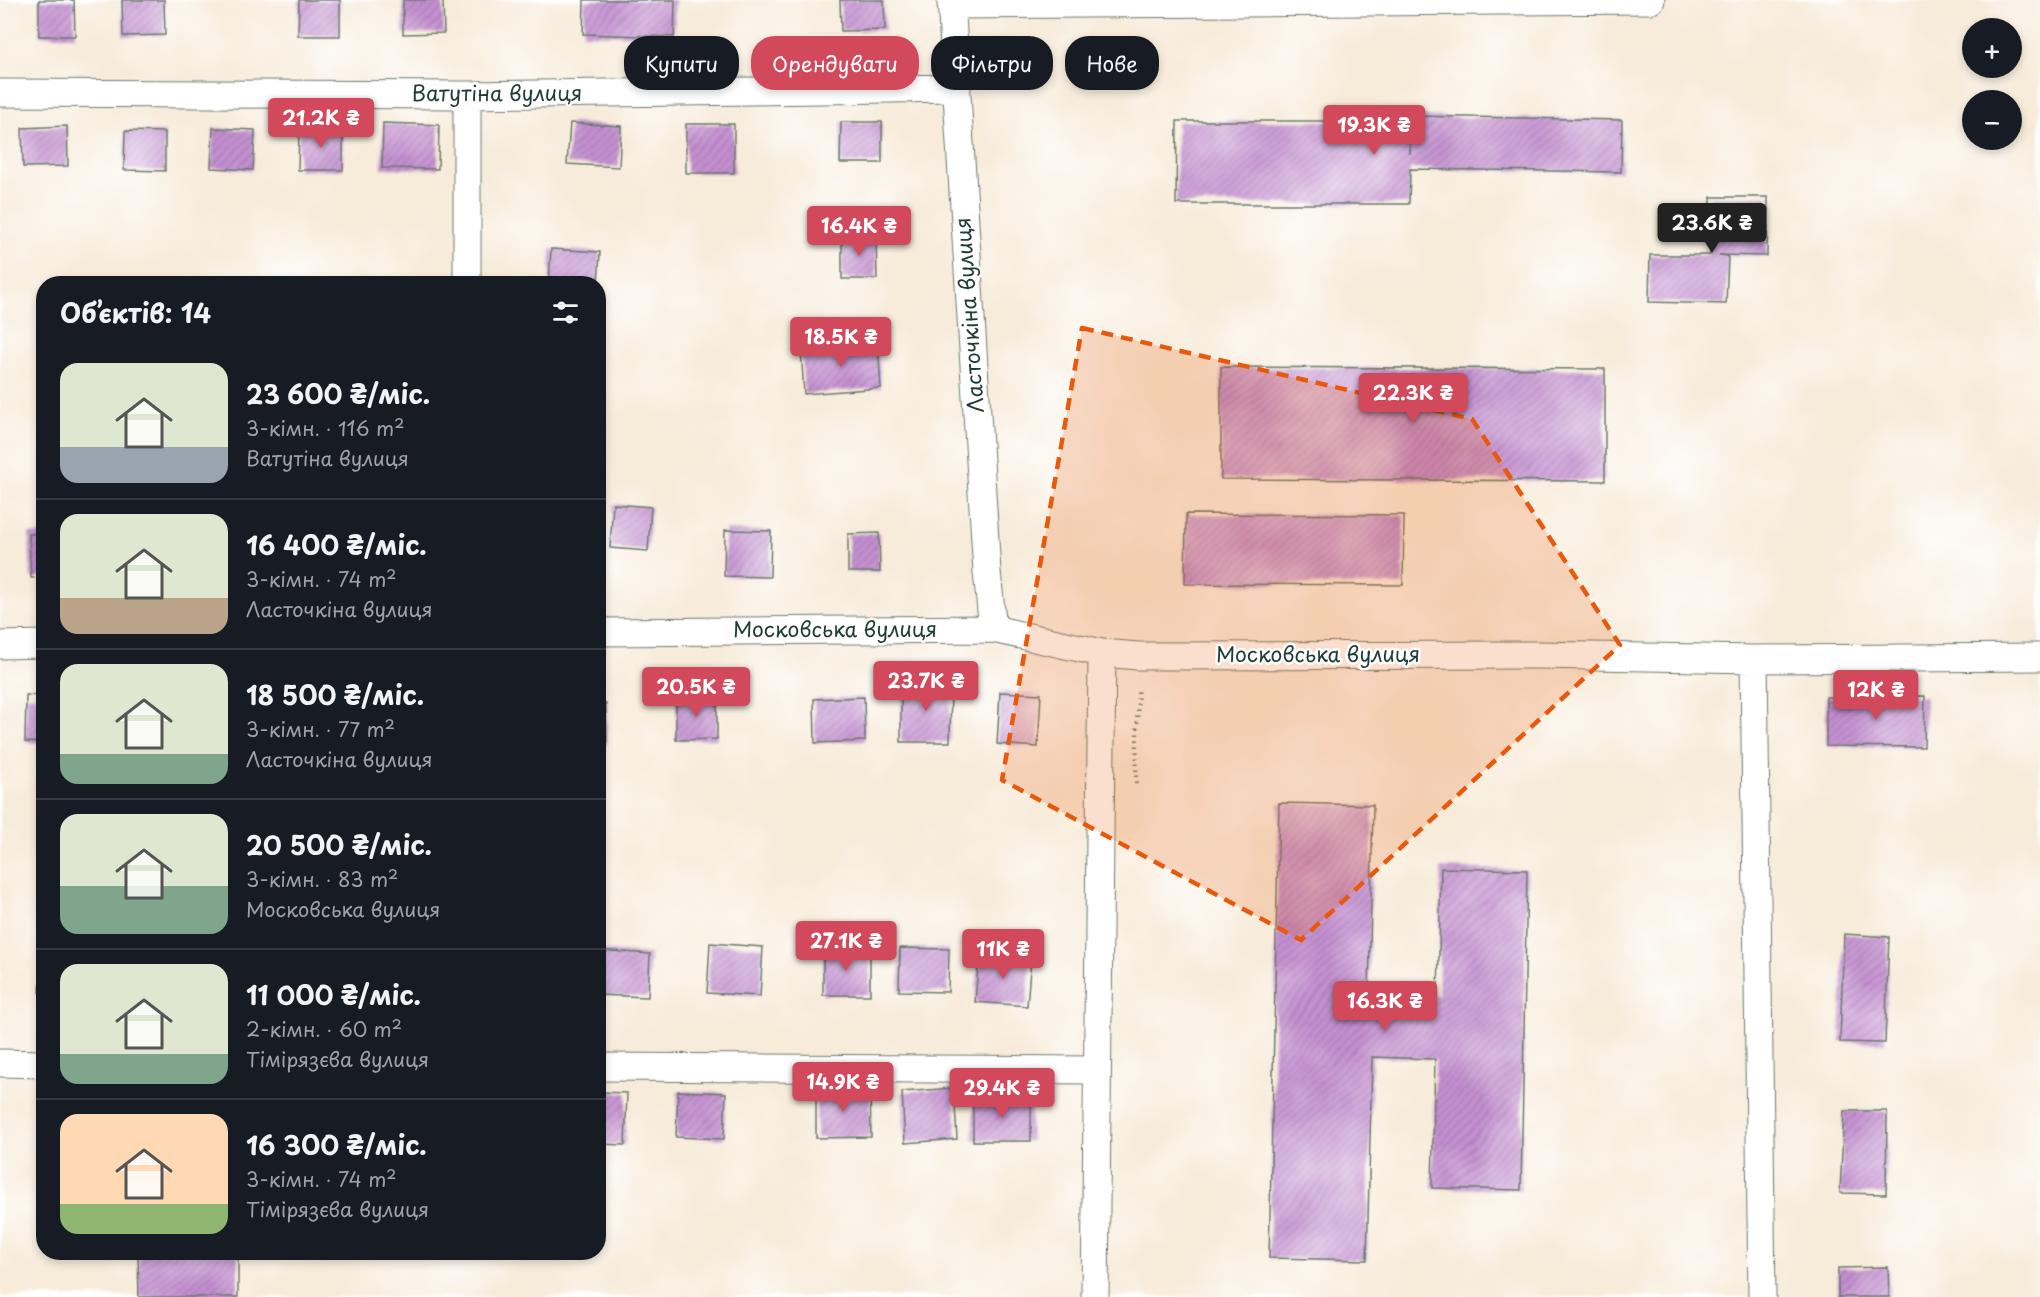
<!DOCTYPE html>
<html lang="uk">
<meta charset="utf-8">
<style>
:root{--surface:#171b24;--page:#20242c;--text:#f1f3f6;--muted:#9ea1a6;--line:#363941;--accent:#d1495b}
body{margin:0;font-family:"Playpen Sans",sans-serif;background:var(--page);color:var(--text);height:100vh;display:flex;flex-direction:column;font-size:22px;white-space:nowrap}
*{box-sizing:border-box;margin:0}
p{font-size:20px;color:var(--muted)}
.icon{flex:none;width:33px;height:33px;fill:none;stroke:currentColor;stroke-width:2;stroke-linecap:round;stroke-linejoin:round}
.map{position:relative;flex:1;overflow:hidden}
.sheet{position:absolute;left:36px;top:276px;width:570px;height:984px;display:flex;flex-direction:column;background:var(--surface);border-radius:24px;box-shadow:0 3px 9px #0003}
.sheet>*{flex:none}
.guide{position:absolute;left:624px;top:36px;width:570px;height:54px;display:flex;gap:12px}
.buttons{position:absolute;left:1962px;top:18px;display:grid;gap:12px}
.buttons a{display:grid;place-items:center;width:60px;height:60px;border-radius:50%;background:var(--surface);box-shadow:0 3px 9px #0003;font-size:30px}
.price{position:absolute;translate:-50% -51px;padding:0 14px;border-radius:6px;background:var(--accent);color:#fff;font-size:20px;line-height:39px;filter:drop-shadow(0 2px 3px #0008)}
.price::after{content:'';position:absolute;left:50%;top:36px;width:18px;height:14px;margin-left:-9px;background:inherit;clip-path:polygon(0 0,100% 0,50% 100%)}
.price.selected{background:#222;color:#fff}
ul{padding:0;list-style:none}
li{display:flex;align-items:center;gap:18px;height:150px;padding:0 24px}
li+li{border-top:2px solid var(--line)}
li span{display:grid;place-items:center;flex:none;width:168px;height:120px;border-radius:18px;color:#555}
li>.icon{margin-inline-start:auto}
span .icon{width:72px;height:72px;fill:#fffc;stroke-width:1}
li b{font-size:26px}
h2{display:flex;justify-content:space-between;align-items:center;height:72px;padding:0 24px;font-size:26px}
.tag{padding:0 21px;border-radius:24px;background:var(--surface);box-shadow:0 3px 9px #0003;font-size:21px;line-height:54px}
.tag.selected{background:var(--accent);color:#fff}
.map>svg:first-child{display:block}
.building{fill:url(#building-hatch)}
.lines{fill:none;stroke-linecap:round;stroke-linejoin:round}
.minor-casing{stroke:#6b7a6e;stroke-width:29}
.path{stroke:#6b7a6e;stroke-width:4;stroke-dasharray:1.5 4.5;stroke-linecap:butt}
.minor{stroke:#fff;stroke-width:27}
.marked{fill:#e8590c;fill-opacity:0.2;stroke:#e8590c;stroke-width:4.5;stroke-dasharray:12 8;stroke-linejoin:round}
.labels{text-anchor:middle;stroke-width:5;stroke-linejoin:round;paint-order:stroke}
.street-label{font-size:21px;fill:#1f3d34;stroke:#fff}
</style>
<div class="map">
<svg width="2040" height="1297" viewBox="0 0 2040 1297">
<defs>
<pattern id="building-hatch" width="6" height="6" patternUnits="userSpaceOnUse" patternTransform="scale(1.5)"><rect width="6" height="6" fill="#c590d1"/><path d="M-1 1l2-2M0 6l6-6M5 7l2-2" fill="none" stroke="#9f77aa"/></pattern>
</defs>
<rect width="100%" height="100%" fill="#fff"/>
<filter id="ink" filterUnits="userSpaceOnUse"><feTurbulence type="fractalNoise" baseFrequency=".0167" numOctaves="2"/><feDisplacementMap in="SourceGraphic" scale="12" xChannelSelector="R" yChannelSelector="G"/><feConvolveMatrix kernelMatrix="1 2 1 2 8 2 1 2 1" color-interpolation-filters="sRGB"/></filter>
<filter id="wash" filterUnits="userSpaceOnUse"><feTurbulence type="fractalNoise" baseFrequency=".008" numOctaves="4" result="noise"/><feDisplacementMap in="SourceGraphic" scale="24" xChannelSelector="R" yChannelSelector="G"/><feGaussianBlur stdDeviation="1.35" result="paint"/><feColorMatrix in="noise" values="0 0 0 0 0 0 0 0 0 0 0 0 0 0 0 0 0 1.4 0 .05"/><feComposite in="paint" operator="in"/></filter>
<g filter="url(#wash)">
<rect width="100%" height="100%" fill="#f7ebd9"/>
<g id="blocks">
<!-- building -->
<path class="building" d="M39 0H74L75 36H39Z
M122 0H164L165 35 123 36Z
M299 0H340V36H298Z
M403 0H443L444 33 403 34Z
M584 0H675L674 37 583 34Z
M840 0H884L885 30 841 31Z
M1411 116 1622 120 1621 172 1410 169 1409 204H1176L1177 121H1409L1410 154Z
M841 122H882V163H840Z
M383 123 439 125 438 169 382 168Z
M570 123 621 126 619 167 567 164Z
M686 124H734V173H686Z
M67 126 68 166 23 167 22 128Z
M213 128 255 130 253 170 211 168Z
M299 128H343V170H298Z
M125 131 165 132V171L124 170Z
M1711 197H1768L1767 256 1719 255 1728 256 1726 304 1649 302 1650 255H1710Z
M842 235H876L877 279H842Z
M551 249 600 252 598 284H549Z
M878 343 881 388 804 394 801 349Z
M1221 367 1605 369V481L1221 479Z
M613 504 651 507 648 551 610 548Z
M1186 514 1404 515 1403 585 1185 584Z
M725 530 771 531 770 577 724 576Z
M879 533 880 572H848V534Z
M29 534H44V577L31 578Z
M901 683H951L950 742H901Z
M1000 692 1041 694 1038 747 997 744Z
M26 695 44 696V743L25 742Z
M676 696H717V739L676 740Z
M1925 696 1924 747 1826 746V697Z
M864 697 865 741 815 743 814 699Z
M598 704H606L607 745H598Z
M1279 803 1373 805 1369 994 1438 995 1441 868 1527 870 1521 1190 1432 1188 1435 1059 1372 1057 1367 1260 1269 1258Z
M1844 934 1889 937 1885 1043 1840 1042Z
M710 943 763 947 760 996 707 993Z
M900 948 949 949 948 992 899 991Z
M823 949H870V995H823Z
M598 950 650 954 648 997 598 995Z
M979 954 1031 958 1027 1006 975 1002Z
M42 960H44V993H40Z
M870 1087 871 1137 816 1138V1088Z
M954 1088 957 1139 905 1143 902 1092Z
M678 1091 726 1093 724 1139 676 1137Z
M598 1092 627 1093 625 1145 598 1144Z
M973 1097H1031V1141H973Z
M1844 1111H1887L1886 1194 1840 1193Z
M138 1252H238V1297H139Z
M1888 1267 1889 1297H1838V1268Z"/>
</g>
</g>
<g filter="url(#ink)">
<use href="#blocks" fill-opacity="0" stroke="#6b7a6e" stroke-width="1.5"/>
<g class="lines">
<!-- minor casing -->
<g class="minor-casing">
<path id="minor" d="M951 0 987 572 993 629
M951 5 1651 0
M0 93 467 95 957 88
M467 284V95
M598 632 993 629 1102 653 1138 656 1538 655 1754 659 2040 657
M0 645 44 644
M1754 659 1762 1297
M0 1063 44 1064
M598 1067 1097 1070
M1095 1297 1102 653"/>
</g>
<!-- path -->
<path class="path" d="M1136 783 1138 689"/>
<!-- minor -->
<use href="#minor" class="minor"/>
</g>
</g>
<!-- marked area -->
<path class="marked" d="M1082 328 1472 419 1620 645 1301 940 1002 780Z"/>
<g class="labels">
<!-- street labels -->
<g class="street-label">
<text x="497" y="101">Ватутіна вулиця</text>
<text transform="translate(970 315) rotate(-94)" y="7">Ласточкіна вулиця</text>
<text x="835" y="637">Московська вулиця</text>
<text x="1318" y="662">Московська вулиця</text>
</g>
</g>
</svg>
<div class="buttons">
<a>+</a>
<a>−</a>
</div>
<b class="price" style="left:321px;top:149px">21.2K ₴</b>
<b class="price" style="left:1374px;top:156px">19.3K ₴</b>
<b class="price selected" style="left:1712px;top:254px">23.6K ₴</b>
<b class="price" style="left:859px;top:257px">16.4K ₴</b>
<b class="price" style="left:841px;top:368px">18.5K ₴</b>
<b class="price" style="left:1413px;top:424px">22.3K ₴</b>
<b class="price" style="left:926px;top:712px">23.7K ₴</b>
<b class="price" style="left:696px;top:718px">20.5K ₴</b>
<b class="price" style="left:1876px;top:721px">12K ₴</b>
<b class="price" style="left:846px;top:972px">27.1K ₴</b>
<b class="price" style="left:1003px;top:980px">11K ₴</b>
<b class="price" style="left:1385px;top:1032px">16.3K ₴</b>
<b class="price" style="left:843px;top:1113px">14.9K ₴</b>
<b class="price" style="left:1002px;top:1119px">29.4K ₴</b>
<div class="guide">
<a class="tag">Купити</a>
<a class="tag selected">Орендувати</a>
<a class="tag">Фільтри</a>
<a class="tag">Нове</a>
</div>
<section class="sheet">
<h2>Об’єктів: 14<svg class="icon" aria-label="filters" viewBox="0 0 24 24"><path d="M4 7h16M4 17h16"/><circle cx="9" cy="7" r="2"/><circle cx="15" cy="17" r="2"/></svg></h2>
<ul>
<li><span style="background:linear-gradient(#dfe7d0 70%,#9aa5b1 0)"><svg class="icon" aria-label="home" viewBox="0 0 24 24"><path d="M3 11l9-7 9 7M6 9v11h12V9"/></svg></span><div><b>23 600 ₴/міс.</b><p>3-кімн. · 116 m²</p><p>Ватутіна вулиця</p></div></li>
<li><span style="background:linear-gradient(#dfe7d0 70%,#b9a48a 0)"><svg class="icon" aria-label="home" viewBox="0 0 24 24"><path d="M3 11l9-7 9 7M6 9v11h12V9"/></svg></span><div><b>16 400 ₴/міс.</b><p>3-кімн. · 74 m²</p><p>Ласточкіна вулиця</p></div></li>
<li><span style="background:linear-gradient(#dfe7d0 75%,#7fa58c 0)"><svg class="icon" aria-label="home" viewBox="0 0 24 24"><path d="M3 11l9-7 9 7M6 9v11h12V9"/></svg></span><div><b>18 500 ₴/міс.</b><p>3-кімн. · 77 m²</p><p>Ласточкіна вулиця</p></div></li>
<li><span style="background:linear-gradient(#dfe7d0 60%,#7fa58c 0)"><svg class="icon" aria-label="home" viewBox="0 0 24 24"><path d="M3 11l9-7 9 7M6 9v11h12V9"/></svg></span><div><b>20 500 ₴/міс.</b><p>3-кімн. · 83 m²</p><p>Московська вулиця</p></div></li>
<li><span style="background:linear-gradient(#dfe7d0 75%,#7fa58c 0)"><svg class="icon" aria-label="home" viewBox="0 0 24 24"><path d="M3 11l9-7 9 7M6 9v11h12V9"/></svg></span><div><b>11 000 ₴/міс.</b><p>2-кімн. · 60 m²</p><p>Тімірязєва вулиця</p></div></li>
<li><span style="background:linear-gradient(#ffd9b3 75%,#8fb573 0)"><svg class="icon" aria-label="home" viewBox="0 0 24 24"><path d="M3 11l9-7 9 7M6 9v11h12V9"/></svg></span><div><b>16 300 ₴/міс.</b><p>3-кімн. · 74 m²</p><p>Тімірязєва вулиця</p></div></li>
</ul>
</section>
</div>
